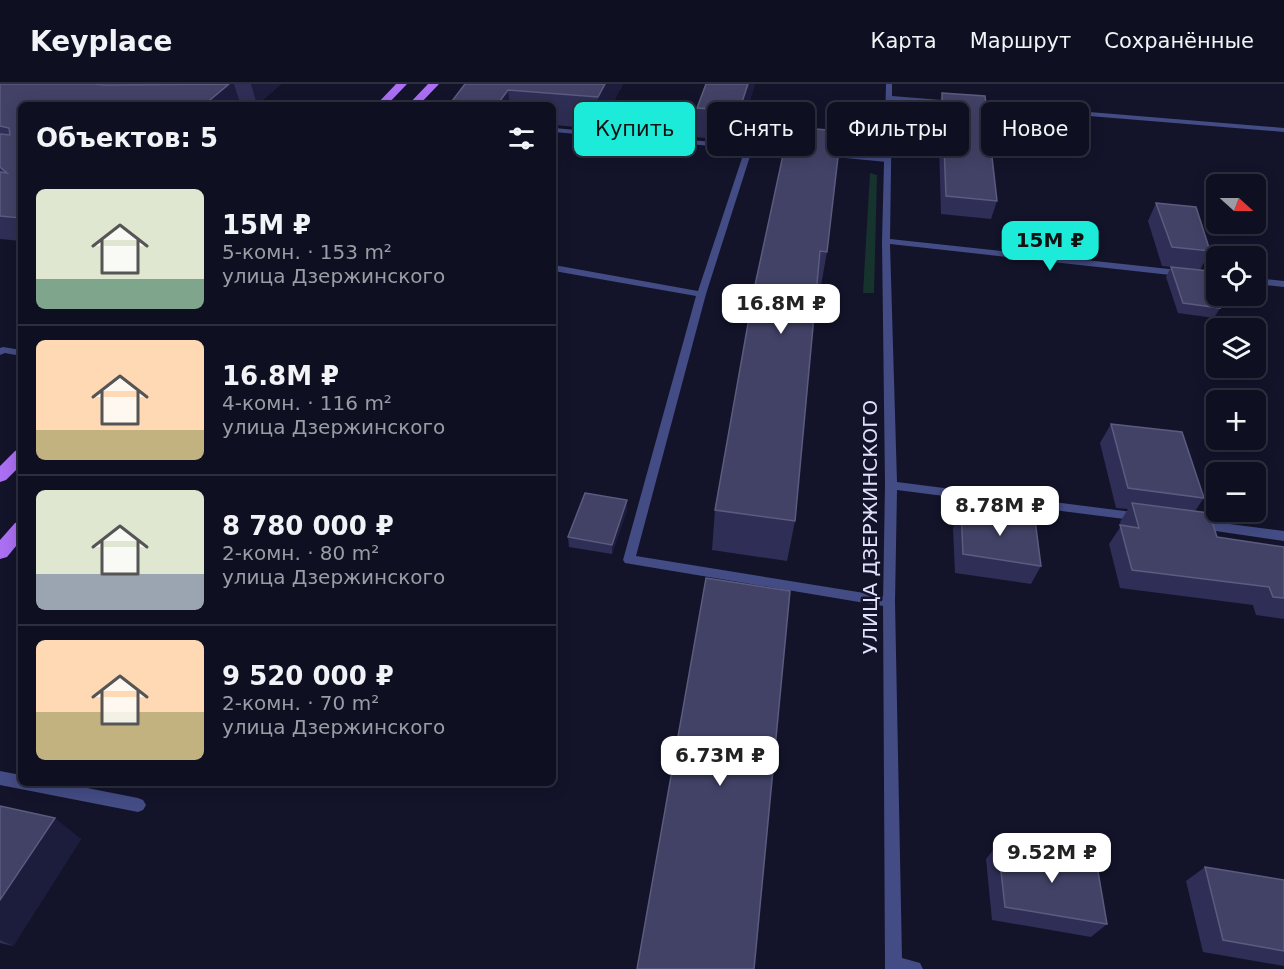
<!DOCTYPE html>
<html lang="ru">
<meta charset="utf-8">
<style>
:root{--surface:#0e0f20;--page:#171829;--text:#f1f3f6;--muted:#9b9ca5;--line:#2e2f3e;--accent:#1cebda}
body{margin:0;font-family:"DejaVu Sans",sans-serif;background:var(--page);color:var(--text);height:100vh;display:flex;flex-direction:column;font-size:22px;white-space:nowrap}
*{box-sizing:border-box;margin:0}
p{font-size:20px;color:var(--muted)}
.icon{flex:none;width:33px;height:33px;fill:none;stroke:currentColor;stroke-width:2;stroke-linecap:round;stroke-linejoin:round}
.map{position:relative;flex:1;overflow:hidden}
.sheet{position:absolute;left:18px;top:18px;width:538px;height:684px;display:flex;flex-direction:column;background:var(--surface);border-radius:9px;box-shadow:0 3px 15px #0003,0 0 0 2px var(--line)}
.sheet>*{flex:none}
.hud{position:absolute;left:574px;top:18px;width:570px;height:54px;display:flex;gap:12px}
.needle{width:39px;rotate:111deg}
.buttons{position:absolute;left:1206px;top:90px;display:grid;gap:12px}
.buttons a{display:grid;place-items:center;width:60px;height:60px;border-radius:9px;background:var(--surface);box-shadow:0 3px 15px #0003,0 0 0 2px var(--line);font-size:30px}
.price{position:absolute;translate:-50% -51px;padding:0 14px;border-radius:12px;background:#fff;color:#222;font-size:20px;line-height:39px;filter:drop-shadow(0 2px 3px #0008)}
.price::after{content:'';position:absolute;left:50%;top:36px;width:18px;height:14px;margin-left:-9px;background:inherit;clip-path:polygon(0 0,100% 0,50% 100%)}
.price.current{background:var(--accent);color:#111}
ul{padding:0;list-style:none}
li{display:flex;align-items:center;gap:18px;height:150px;padding:0 18px}
li+li{border-top:2px solid var(--line)}
li span{display:grid;place-items:center;flex:none;width:168px;height:120px;border-radius:9px;color:#555}
li>.icon{margin-inline-start:auto}
span .icon{width:72px;height:72px;fill:#fffc;stroke-width:1}
li b{font-size:26px}
h2{display:flex;justify-content:space-between;align-items:center;height:72px;padding:0 18px;font-size:26px}
.tag{padding:0 21px;border-radius:9px;background:var(--surface);box-shadow:0 3px 15px #0003,0 0 0 2px var(--line);font-size:21px;line-height:54px}
.tag.current{background:var(--accent);color:#111}
header{display:flex;align-items:center;gap:36px;box-sizing:border-box;height:84px;padding:0 30px;background:var(--surface);border-bottom:2px solid var(--line)}
header strong{font-size:28px}
nav{display:flex;gap:33px;margin-inline-start:auto;font-size:21px}
.map>svg:first-child{display:block}
.green{fill:#17332d}
.lines{fill:none;stroke-linecap:round;stroke-linejoin:round}
.lane{fill:#434c84;fill-rule:evenodd}
.street{fill:#434c84;fill-rule:evenodd}
.primary{fill:#aa6ff2;fill-rule:evenodd}
.wall{fill:#2f2e56}
.shaded-wall{fill:#1c1c3d}
.building{fill:#424267;stroke:#5b5b7f;stroke-width:1.5}
.labels{text-anchor:middle;stroke-width:5;stroke-linejoin:round;paint-order:stroke}
.street-label{font-size:20px;fill:#dfe1fc;stroke:#13142a}
</style>
<header>
<strong>Keyplace</strong>
<nav><a>Карта</a><a>Маршрут</a><a>Сохранённые</a></nav>
</header>
<div class="map">
<svg width="1284" height="885" viewBox="0 0 1284 885">
<rect width="100%" height="100%" fill="#13142a"/>
<!-- green -->
<path class="green" d="M870 89 877 91 874 209H863Z"/>
<g class="lines">
<!-- lane -->
<path class="lane" d="M554 44 803 66V70H800L752 66 706 210 636 472 889 513 894 514 895 518 894 522 889 523 625 479 623 476 696 212 554 187V181L698 207 745 65 554 48Z
M821 68 887 74 891 76 887 78 824 72 820 70Z
M3 263 21 266V272L5 269 0 271V264Z
M0 687 21 691V699H62L138 714 143 716 146 721 143 726 138 728 0 701Z"/>
<!-- street -->
<path class="street" d="M886 0H892V12L1284 44V48L892 16 890 155 1216 190V196L890 160 897 398 1140 429 1146 433 1140 437 897 406 895 518 902 874 920 879 923 885H885L883 518 885 401 882 157Z
M1256 194 1284 197V203L1256 200Z
M1199 436 1284 447V457L1195 444 1193 441Z"/>
<!-- primary -->
<path class="primary" d="M396 0H407L387 21H376Z
M428 0H439L419 21H408Z
M21 365V381L6 396 0 398V382L15 367Z
M21 437V456L7 473 0 475V456L15 439Z"/>
</g>
<!-- wall -->
<path class="wall" d="M0 0H281L257 21 240 19 21 21V157L0 155Z
M465 0H623L599 45 554 41V21H449Z
M706 0H755L737 57 695 53 697 24Z
M942 9 997 117 991 135 941 130 938 25Z
M789 43 827 168 820 207H816L795 437 787 477 712 466 715 426Z
M1156 119 1210 167 1200 186 1162 182 1148 137Z
M1171 183 1220 224 1214 234 1178 229 1166 193Z
M1111 340 1204 414 1195 427 1217 453 1284 463V535L1256 531 1253 521 1120 504 1109 460 1121 442 1120 438 1128 425 1116 424 1100 359Z
M961 425 1041 482 1031 500 955 489 953 444Z
M627 426 612 470 569 463 568 453Z
M0 722 81 755 13 862 0 859Z
M998 760 1107 840 1091 853 992 836 986 775Z
M1205 783 1284 796V882L1203 868 1186 797Z"/>
<!-- shaded-wall -->
<path class="shaded-wall" d="M229 0H234L240 19 238 21H204Z
M251 0H281L257 21Z
M605 0H623L599 45 598 13Z
M748 0H755L737 57 739 27Z
M508 6 510 21H497Z
M627 416V426L612 470V461Z
M55 734 81 755 13 862 0 856V816Z"/>
<!-- building -->
<path class="building" d="M0 0H94L105 1 229 0 204 21H21V134L0 132V88L7 89 0 83V50L10 51 9 44 0 42Z
M465 0H605L598 13 508 6 497 21H449Z
M706 0H748L739 27 697 24Z
M942 9 985 12 997 117 946 112Z
M789 43 841 47 827 168 820 167 795 437 715 426 754 206Z
M1156 119 1196 123 1210 167 1172 163Z
M1171 183 1209 187 1220 224 1183 219Z
M1111 340 1182 348 1204 414 1128 404Z
M585 409 627 416 612 461 568 453Z
M1132 419 1209 429 1217 453 1284 463V514L1273 513 1269 503 1132 486 1120 441 1139 444Z
M961 425 1035 436 1041 482 963 470Z
M706 494 790 507 754 885H637Z
M0 722 55 734 0 816Z
M998 760 1096 776 1107 840 1005 823Z
M1205 783 1284 796V867L1223 856Z"/>
<g class="labels">
<!-- street labels -->
<g class="street-label">
<text transform="translate(870 443) rotate(-90)" y="7">УЛИЦА ДЗЕРЖИНСКОГО</text>
</g>
</g>
</svg>
<div class="buttons">
<a><svg class="needle" viewBox="-14 -14 28 28"><path d="M0-13l5 13h-10z" fill="#e53935"/><path d="M0 13l5-13h-10z" fill="#9b9ca5"/></svg></a>
<a><svg class="icon" aria-label="locate" viewBox="0 0 24 24"><circle cx="12" cy="12" r="6"/><path d="M12 2v4M12 18v4M2 12h4M18 12h4"/></svg></a>
<a><svg class="icon" aria-label="layers" viewBox="0 0 24 24"><path d="M12 4l9 5-9 5-9-5zM3 14l9 5 9-5"/></svg></a>
<a>+</a>
<a>−</a>
</div>
<b class="price current" style="left:1050px;top:188px">15M ₽</b>
<b class="price" style="left:781px;top:251px">16.8M ₽</b>
<b class="price" style="left:1000px;top:453px">8.78M ₽</b>
<b class="price" style="left:720px;top:703px">6.73M ₽</b>
<b class="price" style="left:1052px;top:800px">9.52M ₽</b>
<div class="hud">
<a class="tag current">Купить</a>
<a class="tag">Снять</a>
<a class="tag">Фильтры</a>
<a class="tag">Новое</a>
</div>
<section class="sheet">
<h2>Объектов: 5<svg class="icon" aria-label="filters" viewBox="0 0 24 24"><path d="M4 7h16M4 17h16"/><circle cx="9" cy="7" r="2"/><circle cx="15" cy="17" r="2"/></svg></h2>
<ul>
<li><span style="background:linear-gradient(#dfe7d0 75%,#7fa58c 0)"><svg class="icon" aria-label="home" viewBox="0 0 24 24"><path d="M3 11l9-7 9 7M6 9v11h12V9"/></svg></span><div><b>15M ₽</b><p>5-комн. · 153 m²</p><p>улица Дзержинского</p></div></li>
<li><span style="background:linear-gradient(#ffd9b3 75%,#c2b280 0)"><svg class="icon" aria-label="home" viewBox="0 0 24 24"><path d="M3 11l9-7 9 7M6 9v11h12V9"/></svg></span><div><b>16.8M ₽</b><p>4-комн. · 116 m²</p><p>улица Дзержинского</p></div></li>
<li><span style="background:linear-gradient(#dfe7d0 70%,#9aa5b1 0)"><svg class="icon" aria-label="home" viewBox="0 0 24 24"><path d="M3 11l9-7 9 7M6 9v11h12V9"/></svg></span><div><b>8 780 000 ₽</b><p>2-комн. · 80 m²</p><p>улица Дзержинского</p></div></li>
<li><span style="background:linear-gradient(#ffd9b3 60%,#c2b280 0)"><svg class="icon" aria-label="home" viewBox="0 0 24 24"><path d="M3 11l9-7 9 7M6 9v11h12V9"/></svg></span><div><b>9 520 000 ₽</b><p>2-комн. · 70 m²</p><p>улица Дзержинского</p></div></li>
</ul>
</section>
</div>
